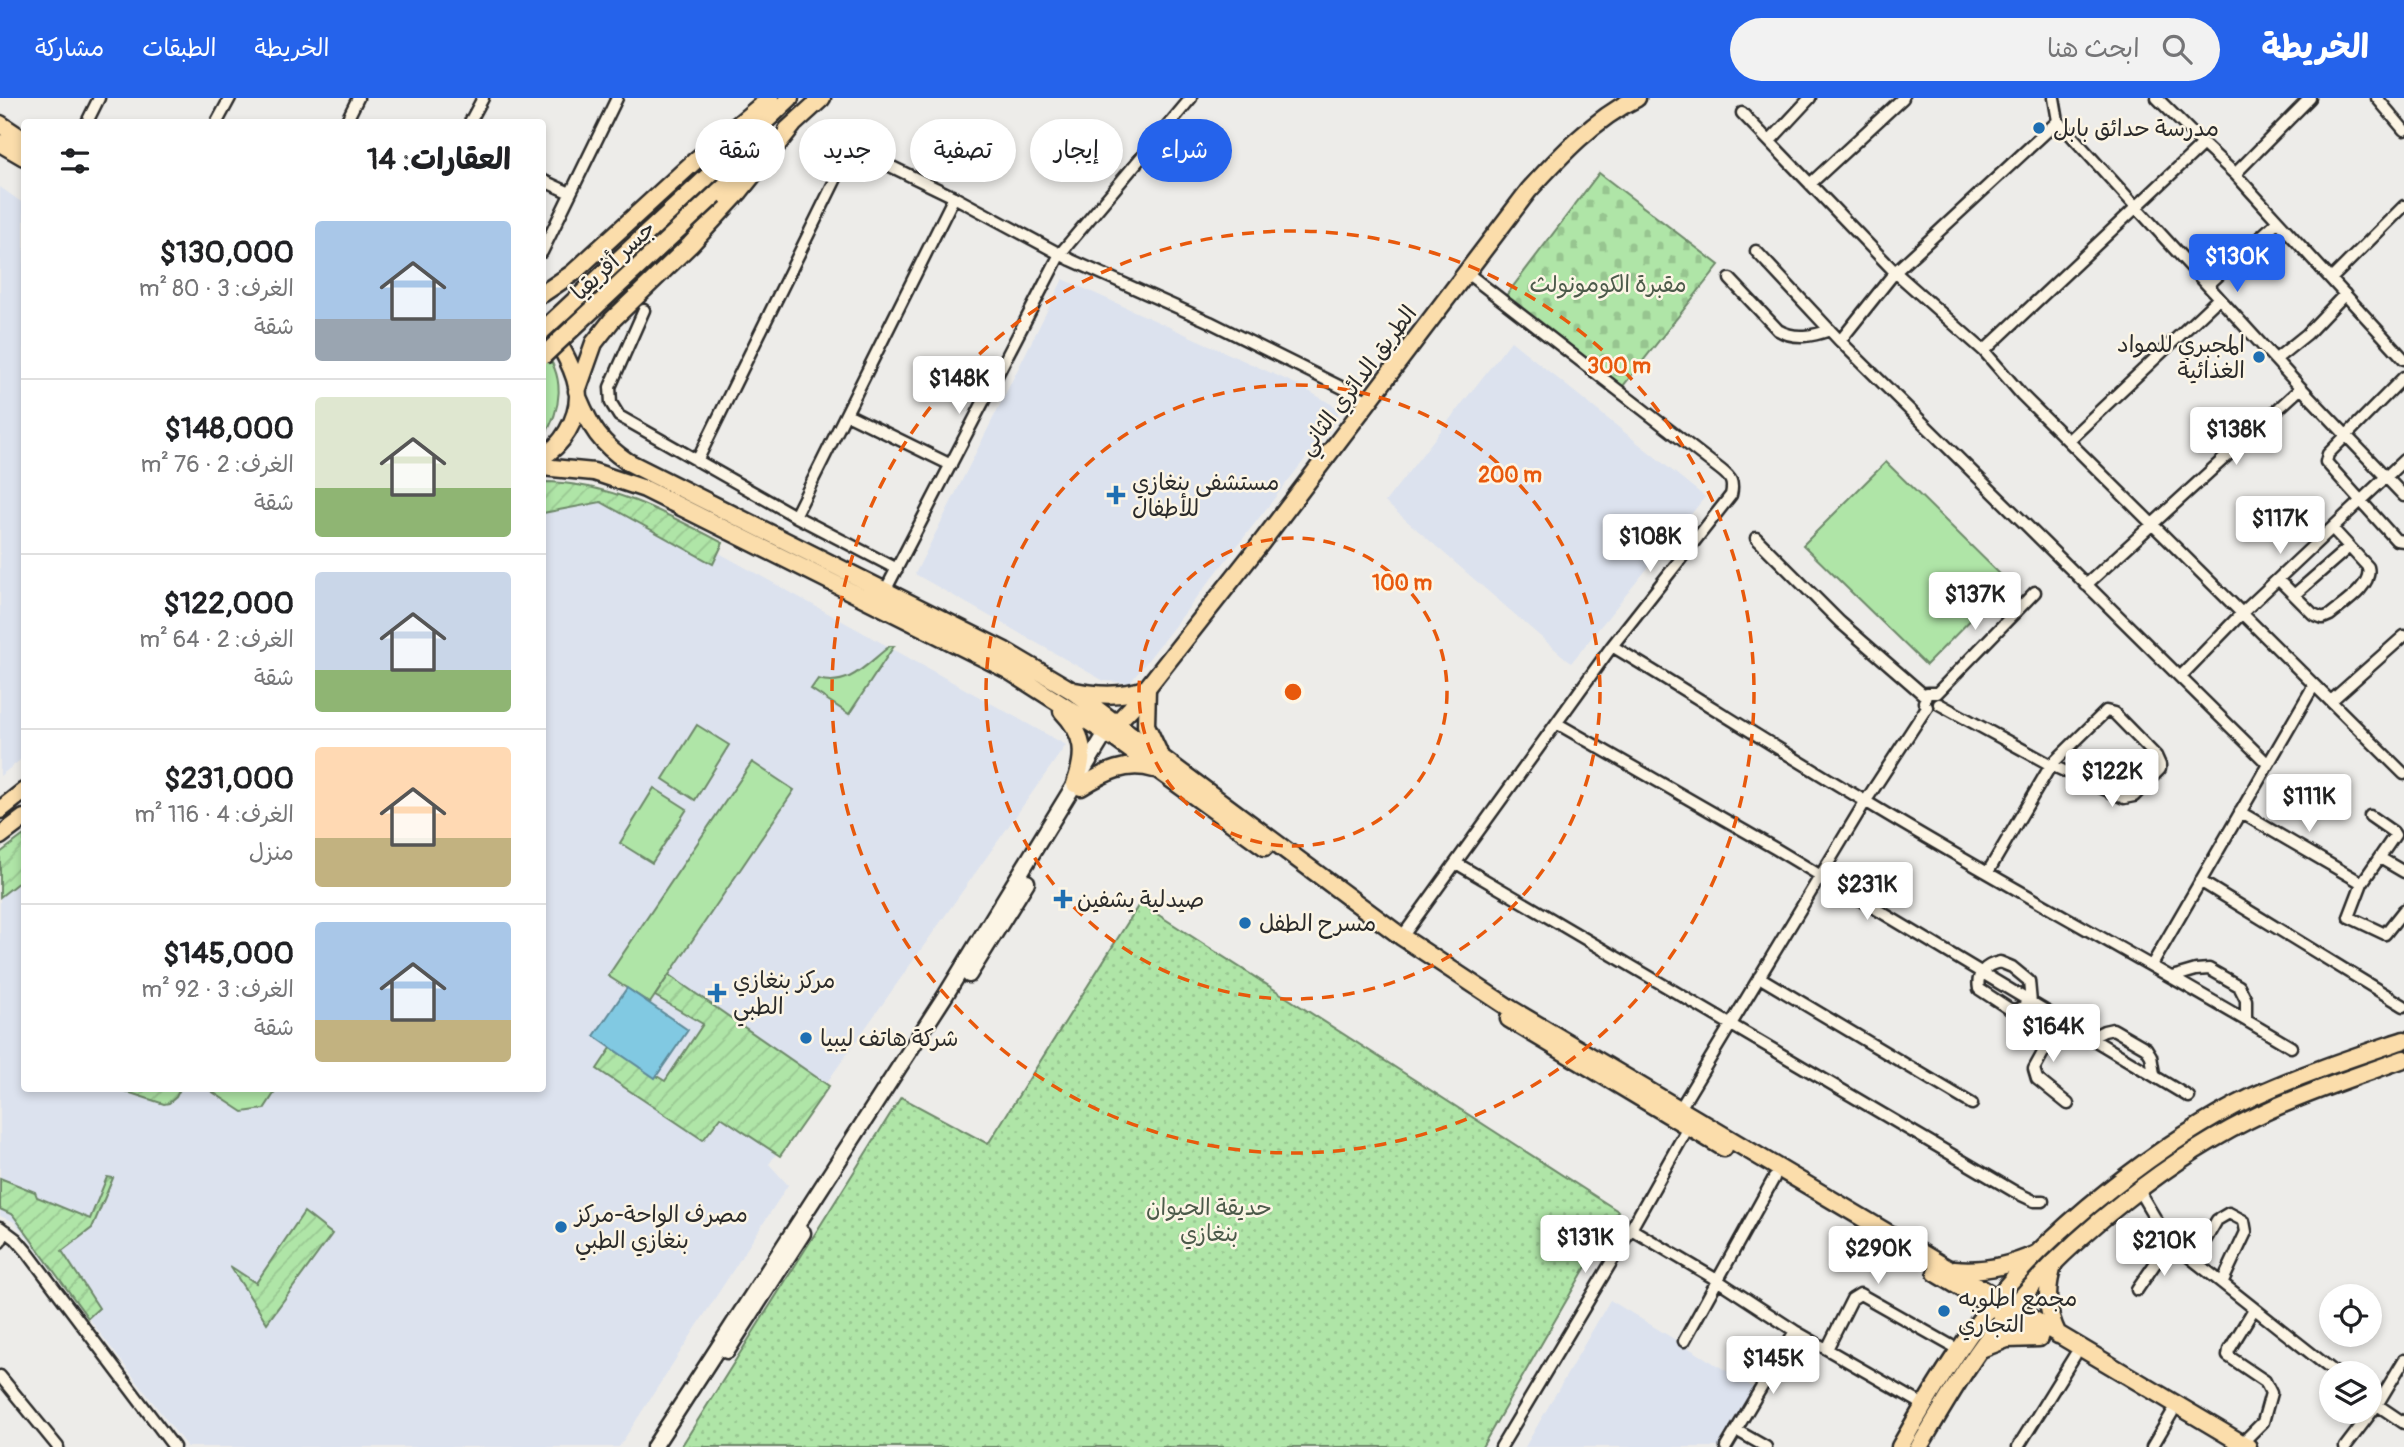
<!DOCTYPE html>
<html lang="ar">
<meta charset="utf-8">
<style>
:root{--surface:#fff;--page:#f2f2f2;--text:#202124;--muted:#757577;--line:#e0e0e0;--accent:#2563eb}
body{margin:0;font-family:Pangolin,"Playpen Sans Arabic",sans-serif;background:var(--page);color:var(--text);direction:rtl;height:100vh;display:flex;flex-direction:column;font-size:26px;white-space:nowrap}
*{box-sizing:border-box;margin:0}
p{font-size:23px;color:var(--muted)}
.icon{flex:none;width:38px;height:38px;fill:none;stroke:currentColor;stroke-width:2;stroke-linecap:round;stroke-linejoin:round}
.map{position:relative;flex:1;overflow:hidden;direction:ltr}
.side{position:absolute;left:21px;top:21px;width:525px;height:973px;display:flex;flex-direction:column;background:var(--surface);border-radius:7px;box-shadow:0 4px 10px #0003;direction:rtl}
.side>*{flex:none}
.guide{position:absolute;left:567px;top:21px;width:665px;height:63px;direction:rtl;display:flex;gap:14px}
.controls{position:absolute;left:2319px;top:1186px;display:grid;gap:14px}
.controls a{display:grid;place-items:center;width:63px;height:63px;border-radius:50%;background:var(--surface);box-shadow:0 4px 10px #0003;font-size:35px}
.price{position:absolute;translate:-50% -60px;padding:0 16px;border-radius:7px;background:#fff;color:#222;font-size:23px;line-height:46px;filter:drop-shadow(0 2px 4px #0008)}
.price::after{content:'';position:absolute;left:50%;top:42px;width:21px;height:16px;margin-left:-10px;background:inherit;clip-path:polygon(0 0,100% 0,50% 100%)}
.price.active{background:var(--accent);color:#fff}
ul{padding:0;list-style:none}
li{display:flex;align-items:center;gap:21px;height:175px;padding:0 35px}
li+li{border-top:2px solid var(--line)}
li span{display:grid;place-items:center;flex:none;width:196px;height:140px;border-radius:7px;color:#555}
li>.icon{margin-inline-start:auto}
span .icon{width:84px;height:84px;fill:#fffc;stroke-width:1}
li b{font-size:30px}
h2{display:flex;justify-content:space-between;align-items:center;height:84px;padding:0 35px;font-size:30px}
.chip{padding:0 24px;border-radius:32px;background:var(--surface);box-shadow:0 4px 10px #0003;font-size:24px;line-height:63px}
.chip.active{background:var(--accent);color:#fff}
header{display:flex;align-items:center;gap:42px;box-sizing:border-box;height:98px;padding:0 35px;background:var(--accent);color:#fff}
header strong{font-size:33px}
nav{display:flex;gap:38px;margin-inline-start:auto;font-size:24px}
.search{width:490px;height:63px;background:var(--page);display:flex;align-items:center;gap:18px;box-sizing:border-box;padding:0 24px;border-radius:38px;color:var(--muted);font-size:26px}
.map>svg:first-child{display:block}
.built{fill:#dce2ee}
.grass{fill:#afe5a7;stroke:#6d8869;stroke-width:2}
.cemetery{fill:url(#cemetery-stones);stroke:#6d8869;stroke-width:2}
.park{fill:url(#park-dots);stroke:#6d8869;stroke-width:2}
.garden{fill:url(#garden-furrows);stroke:#6d8869;stroke-width:2}
.water{fill:#81c9e2;stroke:#5f8a99;stroke-width:2}
.lines{fill:none;stroke-linecap:round;stroke-linejoin:round}
.minor-casing{stroke:#2b2b2b;stroke-width:15}
.secondary-casing{stroke:#2b2b2b;stroke-width:19}
.primary-casing{stroke:#2b2b2b;stroke-width:21}
.trunk-casing{stroke:#2b2b2b;stroke-width:21}
.minor{stroke:#fcf5e5;stroke-width:10}
.secondary{stroke:#fcf5e5;stroke-width:14}
.primary{stroke:#fbddab;stroke-width:16}
.trunk{stroke:#fbddab;stroke-width:16}
.trunk-bridge-casing{stroke:#2b2b2b;stroke-width:21;stroke-linecap:butt}
.trunk-bridge{stroke:#fbddab;stroke-width:16}
.ring{fill:none;stroke:#e8590c;stroke-width:3.5;stroke-dasharray:12 9}
.poi-dot{fill:#1f6fb2;stroke:#fcf5e5;stroke-width:2.5}
.labels{text-anchor:middle;stroke-width:5;stroke-linejoin:round;paint-order:stroke}
.poi-label{font-size:23px;fill:#2b2b2b;stroke:#fcf5e5;text-anchor:start}
.street-label{font-size:23px;fill:#2b2b2b;stroke:#fcf5e5}
.park-label{font-size:23px;fill:#4c5a4a;stroke:#fcf5e5}
.centre{fill:#e8590c;stroke:#fcf5e5;stroke-width:3.5}
.ring-label{font-size:21px;text-anchor:middle;font-weight:bold;fill:#e8590c;stroke:#fcf5e5;stroke-width:5;stroke-linejoin:round;paint-order:stroke}
</style>
<header>
<strong>الخريطة</strong>
<div class="search"><svg class="icon" aria-label="search" viewBox="0 0 24 24"><circle cx="10" cy="10" r="6"/><path d="M15 15l6 6"/></svg>ابحث هنا</div>
<nav><a>الخريطة</a><a>الطبقات</a><a>مشاركة</a></nav>
</header>
<div class="map">
<svg width="2404" height="1349" viewBox="0 0 2404 1349">
<defs>
<pattern id="cemetery-stones" width="16" height="16" patternUnits="userSpaceOnUse" patternTransform="scale(1.75)"><rect width="16" height="16" fill="#afe5a7"/><path d="M2 7V4a2 2 0 0 1 4 0v3zM10 15v-3a2 2 0 0 1 4 0v3z" fill="#97c590"/></pattern>
<pattern id="park-dots" width="8" height="8" patternUnits="userSpaceOnUse" patternTransform="scale(1.75)"><rect width="8" height="8" fill="#afe5a7"/><path d="M2 2h.1M6 6h.1" fill="none" stroke="#97c590" stroke-width="1.8" stroke-linecap="round"/></pattern>
<pattern id="garden-furrows" width="10" height="10" patternUnits="userSpaceOnUse" patternTransform="scale(1.75)"><rect width="10" height="10" fill="#afe5a7"/><path d="M-1 1l2-2M0 10L10 0M9 11l2-2" fill="none" stroke="#97c590"/></pattern>
</defs>
<rect width="100%" height="100%" fill="#edece9"/>
<filter id="ink" filterUnits="userSpaceOnUse"><feTurbulence type="fractalNoise" baseFrequency=".0143" numOctaves="2"/><feDisplacementMap in="SourceGraphic" scale="14" xChannelSelector="R" yChannelSelector="G"/><feConvolveMatrix kernelMatrix="1 2 1 2 8 2 1 2 1" color-interpolation-filters="sRGB"/></filter>
<g filter="url(#ink)">
<!-- built -->
<path class="built" d="M0 89 24 106V659L0 678Z
M1063 181 1298 287 1338 310V319L1130 585 1104 583 915 476Z
M1511 243 1705 399 1571 565 1385 404Z
M609 394 1066 647 769 1066 788 1087 619 1349H187L15 1124 0 1118V799L24 780V990H542L543 402Z
M1610 1202 1756 1291 1722 1349H1525Z"/>
<!-- grass -->
<path class="grass" d="M542 250C566 278 562 311 543 340Z
M1886 364 2008 484 1926 567 1803 447Z
M890 548H894L849 616 811 591 818 581C850 590 866 566 890 548Z
M697 627 729 647 695 702 663 681Z
M752 664 794 692 650 905 608 878Z
M654 690 687 711 652 765 620 745Z
M208 991H277L264 1011 243 1014Z"/>
<!-- cemetery -->
<path class="cemetery" d="M1599 75 1719 167 1619 293 1502 203Z"/>
<!-- park -->
<path class="park" d="M1140 805 1618 1113 1482 1349H681L901 999 988 1046Z"/>
<!-- garden -->
<path class="garden" d="M543 384C608 384 666 415 723 445L713 466 601 404 543 415Z
M24 737V780L0 799V755Z
M669 877 829 988 780 1058 721 1019 703 1042 597 971 611 950 665 983 703 926 655 898Z
M118 991 180 990V991L176 999 169 1005 164 1006Z
M107 1079 113 1080 92 1130 62 1153 99 1210 88 1220 13 1117 0 1111V1080L35 1094 37 1099 90 1121Z
M304 1114 332 1136 267 1225 230 1168 256 1185Z"/>
<!-- water -->
<path class="water" d="M627 890 688 932 655 980 594 938Z"/>
<g class="lines">
<!-- minor casing -->
<g class="minor-casing">
<path id="minor" d="M2054 0 2058 23 2301 290 2404 398
M2157 0 2203 46
M2377 0 2404 32
M1742 15 1895 174 1984 253 2022 297 2404 676
M87 24 99 0
M217 24 230 0
M346 24 358 0
M470 24 483 0
M1770 43 1810 0
M2235 76 2310 0
M542 82 570 95
M1810 86 1903 0
M1756 153 1840 243 1895 174 2058 23
M542 154 617 0
M1730 181 1778 232C1795 242 1813 238 1830 232
M2331 181 2404 108
M2208 187 2278 123
M644 212 610 289 611 305 619 318 795 418 897 471
M1840 243 2268 666
M1984 253 2203 46 2235 76 2404 261
M2276 261 2307 236 2345 196
M2404 279 2328 356 2326 364 2396 442 2404 443
M847 316 951 367
M2069 342 2219 200
M697 363 848 56 851 52H857L954 99 1071 162 1210 224 1369 303
M795 418 954 99
M1756 440 1840 524 1925 598
M2278 481 2313 516 2323 520 2330 517C2343 506 2373 488 2368 469L2332 430
M2086 487 2301 290
M885 493 1060 156 1191 0
M2294 497 2349 449
M1612 548C1697 599 1780 653 1865 703 2005 788 2151 865 2291 949
M2180 579 2242 515 2404 362
M2331 603 2404 538
M1924 604 1927 595H1937L2035 494
M1939 606 2051 667 2124 700 2134 698 2160 671V667L2156 658 2114 615 2106 613 2051 667 1988 774
M1558 626 1776 751 2189 999
M2240 714 2362 785
M2370 718 2393 734 2395 737 2362 785 2349 819 2385 836 2404 812
M2380 760 2404 774
M1456 765 2017 1095 2034 1103H2043
M2200 783 2404 908
M1402 839 1612 548 1731 397C1734 384 1731 380 1721 372L1467 175
M2000 864 2012 869 2029 883 2031 905 2019 911 2011 912 1979 891C1976 876 1985 867 2000 864Z
M2152 867 2314 587
M1759 879 1972 1006
M2172 879 2196 872 2209 871 2239 888 2246 902V922
M2061 922 2034 971 2037 981 2068 1006
M2092 939 2104 933 2113 931 2146 950 2151 958 2154 976
M1678 1014 1865 704 1927 609
M2139 1093 2171 1147 2178 1150 2337 1276
M0 1129 16 1141 28 1155 174 1349
M1631 1131 1717 1182 1795 1233 1924 1307
M0 1144 6 1133
M2194 1162 2217 1122 2229 1115 2244 1123 2246 1134 2222 1185
M2137 1192 2161 1157 2171 1147
M1684 1243 1774 1080
M1827 1251 1852 1201 1860 1196 1959 1252
M0 1278 58 1349
M2370 1302 2404 1325
M1736 1332 1766 1349
M2242 1345 2263 1324 2271 1295 2265 1283 2228 1258 2229 1252 2254 1211
M1501 1349 1631 1131 1690 1026
M1726 1349 1795 1233
M2018 1349 2075 1257
M2152 1349 2172 1315
M2345 1349 2377 1307 2404 1262"/>
</g>
<!-- secondary casing -->
<g class="secondary-casing">
<path id="secondary" d="M969 877 1027 784
M727 1253 803 1135
M654 1349 945 898 1106 635"/>
</g>
<!-- primary casing -->
<g class="primary-casing">
<path id="primary" d="M1107 635 1131 610 1261 445 1529 92C1561 57 1594 21 1637 0
M1900 1349C1927 1301 1956 1253 1989 1210 2049 1131 2165 1041 2254 998 2302 976 2354 959 2404 942
M1919 1349C1946 1304 1973 1256 2007 1216 2072 1138 2172 1057 2265 1014 2310 993 2357 978 2404 961"/>
</g>
<!-- trunk casing -->
<g class="trunk-casing">
<path id="trunk" d="M0 26 24 42
M787 32 822 0
M0 45 24 59
M705 81 790 0
M715 97 762 54
M542 196 573 175 696 62 770 0
M542 231C555 237 561 249 567 261 572 271 578 286 578 298 578 321 562 348 542 359
M577 293 594 245 612 222 690 147 740 93 793 27
M578 299C591 330 600 345 628 364L1005 553 1071 592 1402 839 1511 911 2248 1349
M542 369 594 374 645 391 1006 571 1114 640 1265 749
M1075 593C1099 598 1123 599 1147 590L1146 627 1158 653
M1062 613C1085 637 1086 656 1075 686
M1081 689C1105 674 1126 663 1154 671
M0 712 24 693
M0 738 24 720
M1509 921 1724 1050
M2054 1165C2045 1191 2046 1213 2058 1237
M1954 1171C1983 1174 2009 1168 2036 1156
M1936 1175 2040 1237
M1981 1251 2007 1241 2039 1240"/>
</g>
<!-- minor -->
<use href="#minor" class="minor"/>
<!-- secondary -->
<use href="#secondary" class="secondary"/>
<!-- primary -->
<use href="#primary" class="primary"/>
<!-- trunk -->
<use href="#trunk" class="trunk"/>
<!-- trunk-bridge casing -->
<g class="trunk-bridge-casing">
<path id="trunk-bridge" d="M542 233 705 81
M542 259 715 97"/>
</g>
<!-- trunk-bridge -->
<use href="#trunk-bridge" class="trunk-bridge"/>
</g>
</g>
<!-- distance rings -->
<g class="ring">
<circle cx="1293" cy="594" r="154"/>
<circle cx="1293" cy="594" r="307"/>
<circle cx="1293" cy="594" r="461"/>
</g>
<!-- markers -->
<g class="poi-dot">
<circle cx="2039" cy="30" r="7"/>
<circle cx="2259" cy="259" r="7"/>
<path d="M1112.5 386.5h7v7h7v7h-7v7h-7v-7h-7v-7h7z"/>
<path d="M1059.5 790.5h7v7h7v7h-7v7h-7v-7h-7v-7h7z"/>
<circle cx="1245" cy="825" r="7"/>
<path d="M713.5 884.5h7v7h7v7h-7v7h-7v-7h-7v-7h7z"/>
<circle cx="806" cy="940" r="7"/>
<circle cx="561" cy="1129" r="7"/>
<circle cx="1944" cy="1213" r="7"/>
</g>
<g class="labels">
<!-- poi labels -->
<g class="poi-label">
<text x="2053" y="38">مدرسة حدائق بابل</text>
<text x="2245" y="254" text-anchor="end">المجبري للمواد<tspan x="2245" dy="26">الغذائية</tspan></text>
<text x="1132" y="392">مستشفى بنغازي<tspan x="1132" dy="26">للأطفال</tspan></text>
<text x="1077" y="809">صيدلية يشفين</text>
<text x="1259" y="833">مسرح الطفل</text>
<text x="733" y="890">مركز بنغازي<tspan x="733" dy="26">الطبي</tspan></text>
<text x="820" y="948">شركة هاتف ليبيا</text>
<text x="575" y="1124">مصرف الواحة-مركز<tspan x="575" dy="26">بنغازي الطبي</tspan></text>
<text x="1958" y="1208">مجمع اطلوبه<tspan x="1958" dy="26">التجاري</tspan></text>
</g>
<!-- street labels -->
<g class="street-label">
<text transform="translate(613 162) rotate(-43)" y="8">جسر أفريقيا</text>
<text transform="translate(1357 282) rotate(-53)" y="8">الطريق الدائري الثاني</text>
</g>
<!-- park labels -->
<g class="park-label">
<text x="1608" y="194">مقبرة الكومونولث</text>
<text x="1209" y="1117">حديقة الحيوان<tspan x="1209" dy="26">بنغازي</tspan></text>
</g>
</g>
<circle cx="1293" cy="594" r="10" class="centre"/>
<g class="ring-label">
<text x="1619" y="275">300 m</text>
<text x="1510" y="384">200 m</text>
<text x="1402" y="492">100 m</text>
</g>
</svg>
<div class="controls">
<a><svg class="icon" aria-label="locate" viewBox="0 0 24 24"><circle cx="12" cy="12" r="6"/><path d="M12 2v4M12 18v4M2 12h4M18 12h4"/></svg></a>
<a><svg class="icon" aria-label="layers" viewBox="0 0 24 24"><path d="M12 4l9 5-9 5-9-5zM3 14l9 5 9-5"/></svg></a>
</div>
<b class="price active" style="left:2237px;top:196px">$130K</b>
<b class="price" style="left:959px;top:318px">$148K</b>
<b class="price" style="left:2236px;top:369px">$138K</b>
<b class="price" style="left:2280px;top:458px">$117K</b>
<b class="price" style="left:1650px;top:476px">$108K</b>
<b class="price" style="left:1975px;top:534px">$137K</b>
<b class="price" style="left:2112px;top:711px">$122K</b>
<b class="price" style="left:2309px;top:736px">$111K</b>
<b class="price" style="left:1867px;top:824px">$231K</b>
<b class="price" style="left:2053px;top:966px">$164K</b>
<b class="price" style="left:1585px;top:1177px">$131K</b>
<b class="price" style="left:2164px;top:1180px">$210K</b>
<b class="price" style="left:1878px;top:1188px">$290K</b>
<b class="price" style="left:1773px;top:1298px">$145K</b>
<div class="guide">
<a class="chip active">شراء</a>
<a class="chip">إيجار</a>
<a class="chip">تصفية</a>
<a class="chip">جديد</a>
<a class="chip">شقة</a>
</div>
<section class="side">
<h2>العقارات: 14<svg class="icon" aria-label="filters" viewBox="0 0 24 24"><path d="M4 7h16M4 17h16"/><circle cx="9" cy="7" r="2"/><circle cx="15" cy="17" r="2"/></svg></h2>
<ul>
<li><span style="background:linear-gradient(#a9c7e8 70%,#9aa5b1 0)"><svg class="icon" aria-label="home" viewBox="0 0 24 24"><path d="M3 11l9-7 9 7M6 9v11h12V9"/></svg></span><div><b>$130,000</b><p>الغرف: 3 · 80 m²</p><p>شقة</p></div></li>
<li><span style="background:linear-gradient(#dfe7d0 65%,#8fb573 0)"><svg class="icon" aria-label="home" viewBox="0 0 24 24"><path d="M3 11l9-7 9 7M6 9v11h12V9"/></svg></span><div><b>$148,000</b><p>الغرف: 2 · 76 m²</p><p>شقة</p></div></li>
<li><span style="background:linear-gradient(#c9d6e8 70%,#8fb573 0)"><svg class="icon" aria-label="home" viewBox="0 0 24 24"><path d="M3 11l9-7 9 7M6 9v11h12V9"/></svg></span><div><b>$122,000</b><p>الغرف: 2 · 64 m²</p><p>شقة</p></div></li>
<li><span style="background:linear-gradient(#ffd9b3 65%,#c2b280 0)"><svg class="icon" aria-label="home" viewBox="0 0 24 24"><path d="M3 11l9-7 9 7M6 9v11h12V9"/></svg></span><div><b>$231,000</b><p>الغرف: 4 · 116 m²</p><p>منزل</p></div></li>
<li><span style="background:linear-gradient(#a9c7e8 70%,#c2b280 0)"><svg class="icon" aria-label="home" viewBox="0 0 24 24"><path d="M3 11l9-7 9 7M6 9v11h12V9"/></svg></span><div><b>$145,000</b><p>الغرف: 3 · 92 m²</p><p>شقة</p></div></li>
</ul>
</section>
</div>
